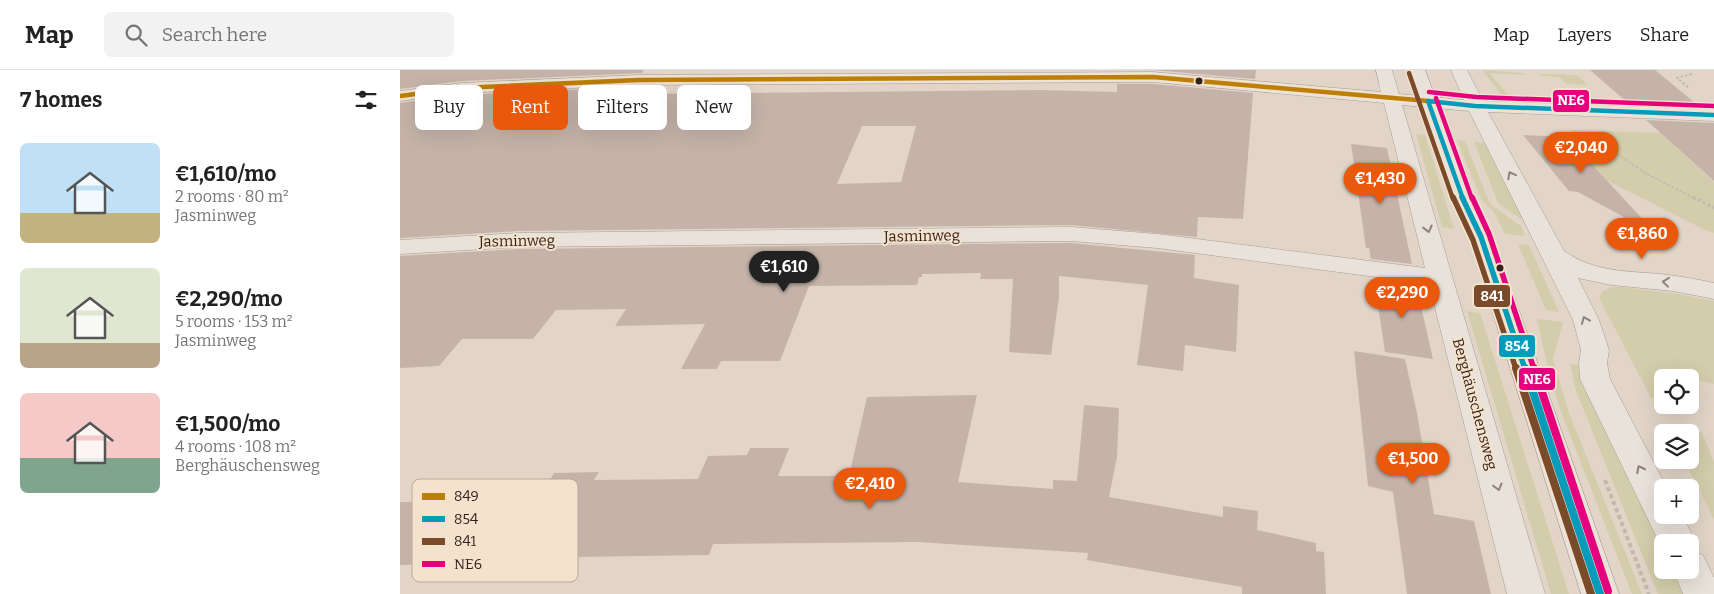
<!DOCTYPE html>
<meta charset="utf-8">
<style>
:root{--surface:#fff;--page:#f2f2f2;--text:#222;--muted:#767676;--line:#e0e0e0;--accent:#ea580c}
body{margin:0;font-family:Bitter,serif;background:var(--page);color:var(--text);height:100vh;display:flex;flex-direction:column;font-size:19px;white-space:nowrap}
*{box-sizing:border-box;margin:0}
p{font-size:16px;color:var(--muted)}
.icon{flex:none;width:28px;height:28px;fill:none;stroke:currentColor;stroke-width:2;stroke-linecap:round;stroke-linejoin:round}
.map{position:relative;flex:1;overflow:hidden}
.side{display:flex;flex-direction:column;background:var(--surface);width:400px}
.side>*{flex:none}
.guide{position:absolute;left:15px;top:15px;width:475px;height:45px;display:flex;gap:10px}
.controls{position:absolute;left:1254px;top:299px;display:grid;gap:10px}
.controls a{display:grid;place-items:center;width:45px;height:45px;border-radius:8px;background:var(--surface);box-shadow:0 5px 20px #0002;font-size:25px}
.price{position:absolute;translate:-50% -42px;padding:0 11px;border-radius:18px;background:var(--accent);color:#fff;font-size:16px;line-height:32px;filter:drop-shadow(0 1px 2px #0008)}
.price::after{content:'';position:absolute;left:50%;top:30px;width:15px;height:11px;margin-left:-8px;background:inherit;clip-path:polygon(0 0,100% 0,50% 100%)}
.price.current{background:#222;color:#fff}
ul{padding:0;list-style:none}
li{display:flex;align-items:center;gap:15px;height:125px;padding:0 20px}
li span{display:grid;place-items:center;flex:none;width:140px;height:100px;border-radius:8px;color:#555}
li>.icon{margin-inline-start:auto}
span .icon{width:60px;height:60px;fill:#fffc;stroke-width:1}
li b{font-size:21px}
h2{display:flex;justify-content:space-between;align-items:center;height:60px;padding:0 20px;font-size:21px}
.tag{padding:0 18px;border-radius:8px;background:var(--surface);box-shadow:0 5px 20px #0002;font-size:18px;line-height:45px}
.tag.current{background:var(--accent);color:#fff}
header{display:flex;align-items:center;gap:30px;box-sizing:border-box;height:70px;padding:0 25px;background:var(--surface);border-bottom:1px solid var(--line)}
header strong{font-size:24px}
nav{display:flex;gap:28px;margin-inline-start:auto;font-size:18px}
.search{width:350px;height:45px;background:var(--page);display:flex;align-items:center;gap:12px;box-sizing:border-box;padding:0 18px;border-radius:8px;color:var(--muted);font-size:19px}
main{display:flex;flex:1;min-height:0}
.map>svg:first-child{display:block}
.green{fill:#d4cdab}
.building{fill:#c5b3a9;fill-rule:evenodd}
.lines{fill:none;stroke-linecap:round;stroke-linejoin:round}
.minor-casing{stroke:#a69b92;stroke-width:1}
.secondary-casing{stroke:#968a82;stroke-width:1}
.path-far2{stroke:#c2b9b1;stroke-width:2;stroke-dasharray:2.5 2;stroke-linecap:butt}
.path-far1{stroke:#c2b9b1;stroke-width:3;stroke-dasharray:3 2.5;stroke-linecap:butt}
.path{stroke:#c2b9b1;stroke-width:4;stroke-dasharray:4.5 3;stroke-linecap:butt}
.minor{fill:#e9e2da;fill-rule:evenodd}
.secondary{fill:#e9e2da;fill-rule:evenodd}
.bus-1-casing{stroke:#f4e2cd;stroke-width:7}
.bus-2-far2-casing{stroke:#f4e2cd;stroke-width:7}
.bus-2-far1-casing{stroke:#f4e2cd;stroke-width:9}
.bus-2-casing{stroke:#f4e2cd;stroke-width:11}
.bus-3-far2-casing{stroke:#f4e2cd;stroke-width:7}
.bus-3-far1-casing{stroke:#f4e2cd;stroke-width:9}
.bus-3-casing{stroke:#f4e2cd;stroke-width:11}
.bus-4-far2-casing{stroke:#f4e2cd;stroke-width:7}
.bus-4-far1-casing{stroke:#f4e2cd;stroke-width:9}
.bus-4-casing{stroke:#f4e2cd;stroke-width:11}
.bus-1{stroke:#bc7f08;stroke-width:4.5}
.bus-2-far2{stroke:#059cbc;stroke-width:4.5}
.bus-2-far1{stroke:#059cbc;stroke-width:5.5}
.bus-2{stroke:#059cbc;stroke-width:8}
.bus-3-far2{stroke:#7a4b2a;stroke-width:4.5}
.bus-3-far1{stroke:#7a4b2a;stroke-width:5.5}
.bus-3{stroke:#7a4b2a;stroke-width:8}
.bus-4-far2{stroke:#e5007d;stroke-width:4.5}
.bus-4-far1{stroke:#e5007d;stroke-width:5.5}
.bus-4{stroke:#e5007d;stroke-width:8}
.oneway{stroke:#8e827b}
.bus-dot{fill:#33231c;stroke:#f4e2cd;stroke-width:2}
.labels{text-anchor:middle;stroke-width:4;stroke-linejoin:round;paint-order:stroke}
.street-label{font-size:15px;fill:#33231c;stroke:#f4e2cd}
.key{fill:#f4e2cd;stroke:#baa998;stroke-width:1}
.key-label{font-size:14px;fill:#33231c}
.line-badge{stroke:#f4e2cd;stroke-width:2}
.badge-label{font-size:14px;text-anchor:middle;font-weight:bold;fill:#fff}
</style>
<header>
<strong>Map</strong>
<div class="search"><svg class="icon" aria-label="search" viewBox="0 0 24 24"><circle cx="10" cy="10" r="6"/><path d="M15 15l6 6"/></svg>Search here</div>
<nav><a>Map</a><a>Layers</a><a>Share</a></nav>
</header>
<main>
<section class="side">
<h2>7 homes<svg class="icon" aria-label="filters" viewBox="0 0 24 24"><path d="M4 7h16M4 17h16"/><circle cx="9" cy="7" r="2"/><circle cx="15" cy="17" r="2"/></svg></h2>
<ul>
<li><span style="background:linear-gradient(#bfe0f5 70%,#c2b280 0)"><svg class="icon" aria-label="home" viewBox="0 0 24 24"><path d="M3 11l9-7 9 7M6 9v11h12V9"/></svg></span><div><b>€1,610/mo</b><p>2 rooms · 80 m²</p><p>Jasminweg</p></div></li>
<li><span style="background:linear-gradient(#dfe7d0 75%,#b9a48a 0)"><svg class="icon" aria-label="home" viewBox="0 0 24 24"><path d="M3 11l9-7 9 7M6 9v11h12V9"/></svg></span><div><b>€2,290/mo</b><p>5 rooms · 153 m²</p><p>Jasminweg</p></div></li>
<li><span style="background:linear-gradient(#f6c9c9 65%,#7fa58c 0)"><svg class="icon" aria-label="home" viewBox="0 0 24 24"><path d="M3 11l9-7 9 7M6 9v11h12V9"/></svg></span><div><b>€1,500/mo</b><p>4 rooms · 108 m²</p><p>Berghäuschensweg</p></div></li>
</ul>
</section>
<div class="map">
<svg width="1314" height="524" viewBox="0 0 1314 524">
<rect width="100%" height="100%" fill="#e2d5c8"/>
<!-- green -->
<path class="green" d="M1082 0 1123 3 1126 5 1089 3 1111 28H1104Z
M1138 4 1177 5 1188 15 1167 14 1159 7 1141 6Z
M1170 60 1260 63 1314 112V163L1305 160 1208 111 1167 67H1177Z
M1016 64 1025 65 1054 159 1042 157Z
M1057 70 1065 71 1090 134 1121 156 1125 166 1105 164 1094 143 1081 129Z
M1074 72 1085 73 1127 156 1121 149 1098 133Z
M1118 174 1129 175 1159 242 1146 240Z
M1221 217 1279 224 1314 231V314L1290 309V308H1262V330L1251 328 1199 228C1202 218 1212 217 1221 217Z
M1067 241 1080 243 1169 524H1151Z
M1137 249 1163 252 1153 290 1169 343 1242 524H1232L1160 339 1151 311Z
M1170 294 1183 296 1262 473V500H1274L1285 524H1258L1176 321Z
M1266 355 1302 362 1314 392V449L1284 390H1290V362H1269Z"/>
<!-- building -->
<path class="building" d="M0 0H244L242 3 61 11 0 19Z
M718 0H856L855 9 753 0Z
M1190 0H1255L1300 37 1229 34Z
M717 14H753L853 23 843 149 798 147 797 167 671 155 119 161 0 168V33L61 25 230 17 225 24 640 20 717 22ZM462 56H516L501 112 437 114Z
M1246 50 1314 53V111Z
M1123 65 1167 67 1246 153 1242 157 1178 122 1169 121Z
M951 74 987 78 1012 194 971 189 969 178H966Z
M671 173 795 185 794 208 839 215 836 282 785 275 783 301 737 295 748 215 659 206V227L651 285 609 282 613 209H580L581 203 522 204V207H519L517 215 409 216 380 291H321L317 299H281L305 254 215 256 226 239 156 240 133 269H62L39 296 0 298V186L119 179Z
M974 209 1016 214 1033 289 985 282Z
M954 281 1005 289 1017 343 1034 444 1074 451 1091 524H1007L993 422 968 416Z
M577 325 558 412 653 419V410L677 411 684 335 719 338 717 387 709 427 823 447V436L858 441 857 460 916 473V481L924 482 926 524H842V517L687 490 688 483 518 472 313 474 309 485 102 488 98 494 0 495V432H137L154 403 199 402 194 410 298 409 308 386 347 385 350 378H389L378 406H449L467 327Z"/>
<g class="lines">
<!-- minor casing -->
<g class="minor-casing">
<path id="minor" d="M976 0H992L999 24 1064 30 1051 0H1067L1083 31 1314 39V51L1088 42 1164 181C1194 202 1226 201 1260 204 1279 206 1296 209 1314 213V229L1273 221 1211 215 1178 208 1199 250 1209 280 1207 293 1210 309 1267 418H1262V445H1282L1296 472 1292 481 1303 485 1314 508V524H1283L1273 500H1290V472H1262V478L1180 309 1179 293 1181 280 1173 250 1069 41 1002 35 1145 524H1107L1029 214 757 178 671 171 119 177 0 184V170L119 163 671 157 757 164 1025 198 984 33 753 12 238 15 61 23 0 31V21L61 13 238 5 753 2 981 22Z"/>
</g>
<!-- secondary casing -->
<g class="secondary-casing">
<path id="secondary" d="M1009 0H1025L1072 125 1093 167 1219 524H1181L1069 167 1050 125Z"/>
</g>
<!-- path-far2 -->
<path class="path-far2" d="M1288 17 1277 8 1292 4
M1191 67 1247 104 1296 129"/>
<!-- path-far1 -->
<path class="path-far1" d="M1293 127 1314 138"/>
<!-- path -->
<path class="path" d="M1205 410 1249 524"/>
<!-- minor -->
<use href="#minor" class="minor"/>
<!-- secondary -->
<use href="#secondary" class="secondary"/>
<!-- bus-1 casing -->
<g class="bus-1-casing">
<path id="bus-1" d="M0 26 61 18 238 10 753 7 1028 31"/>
</g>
<!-- bus-2-far2 casing -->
<g class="bus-2-far2-casing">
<path id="bus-2-far2" d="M1028 31 1063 129
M1028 31 1075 36 1314 45"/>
</g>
<!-- bus-2-far1 casing -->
<g class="bus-2-far1-casing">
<path id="bus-2-far1" d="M1062 127 1081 167 1125 299"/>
</g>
<!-- bus-2 casing -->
<g class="bus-2-casing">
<path id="bus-2" d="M1125 298 1200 524"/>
</g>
<!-- bus-3-far2 casing -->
<g class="bus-3-far2-casing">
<path id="bus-3-far2" d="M1009 3 1053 129"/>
</g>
<!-- bus-3-far1 casing -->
<g class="bus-3-far1-casing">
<path id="bus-3-far1" d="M1053 127 1073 170 1116 299"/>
</g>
<!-- bus-3 casing -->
<g class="bus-3-casing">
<path id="bus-3" d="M1116 298 1191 524"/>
</g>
<!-- bus-4-far2 casing -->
<g class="bus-4-far2-casing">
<path id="bus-4-far2" d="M1029 22 1076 27 1314 36
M1036 28 1072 129"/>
</g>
<!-- bus-4-far1 casing -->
<g class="bus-4-far1-casing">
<path id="bus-4-far1" d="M1072 127 1089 164 1134 299"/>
</g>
<!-- bus-4 casing -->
<g class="bus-4-casing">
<path id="bus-4" d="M1134 298 1208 521"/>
</g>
<!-- bus-1 -->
<use href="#bus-1" class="bus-1"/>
<!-- bus-2-far2 -->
<use href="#bus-2-far2" class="bus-2-far2"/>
<!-- bus-2-far1 -->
<use href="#bus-2-far1" class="bus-2-far1"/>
<!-- bus-2 -->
<use href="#bus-2" class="bus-2"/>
<!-- bus-3-far2 -->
<use href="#bus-3-far2" class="bus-3-far2"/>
<!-- bus-3-far1 -->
<use href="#bus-3-far1" class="bus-3-far1"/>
<!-- bus-3 -->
<use href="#bus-3" class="bus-3"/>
<!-- bus-4-far2 -->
<use href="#bus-4-far2" class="bus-4-far2"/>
<!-- bus-4-far1 -->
<use href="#bus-4-far1" class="bus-4-far1"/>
<!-- bus-4 -->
<use href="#bus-4" class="bus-4"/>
</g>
<!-- one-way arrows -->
<defs><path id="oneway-chevron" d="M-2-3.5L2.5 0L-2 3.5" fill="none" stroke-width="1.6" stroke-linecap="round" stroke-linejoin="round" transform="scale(1.25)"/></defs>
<g class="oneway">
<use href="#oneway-chevron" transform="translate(1111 105) rotate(-118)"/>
<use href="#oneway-chevron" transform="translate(1028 159) rotate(76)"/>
<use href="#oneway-chevron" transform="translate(1266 212) rotate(-174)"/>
<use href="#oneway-chevron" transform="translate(1185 250) rotate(-112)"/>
<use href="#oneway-chevron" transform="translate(1240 399) rotate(-117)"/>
<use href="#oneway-chevron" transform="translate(1098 417) rotate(75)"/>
</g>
<!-- markers -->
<g class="bus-dot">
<circle cx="799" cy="11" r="4.5"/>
<circle cx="1100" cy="198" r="4.5"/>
</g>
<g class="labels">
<!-- street labels -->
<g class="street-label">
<text transform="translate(522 166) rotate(-1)" y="5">Jasminweg</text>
<text transform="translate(117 171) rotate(-1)" y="5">Jasminweg</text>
<text transform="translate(1075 334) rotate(75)" y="5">Berghäuschensweg</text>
</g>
</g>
<!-- legend -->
<rect x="12" y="409" width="166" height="103" rx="8" class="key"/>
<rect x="22" y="423" width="23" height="7" fill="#bc7f08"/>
<rect x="22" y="446" width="23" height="6" fill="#059cbc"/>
<rect x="22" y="468" width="23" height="7" fill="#7a4b2a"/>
<rect x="22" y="491" width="23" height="6" fill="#e5007d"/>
<g class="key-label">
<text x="54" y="431">849</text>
<text x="54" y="454">854</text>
<text x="54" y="476">841</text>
<text x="54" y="499">NE6</text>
</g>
<g class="line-badge">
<rect x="1152" y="19" width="38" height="24" rx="5" fill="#e5007d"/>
<rect x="1073" y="214" width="38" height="24" rx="5" fill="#7a4b2a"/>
<rect x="1098" y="264" width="38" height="24" rx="5" fill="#059cbc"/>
<rect x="1118" y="297" width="38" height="24" rx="5" fill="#e5007d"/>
</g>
<g class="badge-label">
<text x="1171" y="35">NE6</text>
<text x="1092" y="231">841</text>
<text x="1117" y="281">854</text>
<text x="1137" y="314">NE6</text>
</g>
</svg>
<div class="controls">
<a><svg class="icon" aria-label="locate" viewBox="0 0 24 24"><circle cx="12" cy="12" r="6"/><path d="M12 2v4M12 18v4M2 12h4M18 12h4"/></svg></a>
<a><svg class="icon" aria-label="layers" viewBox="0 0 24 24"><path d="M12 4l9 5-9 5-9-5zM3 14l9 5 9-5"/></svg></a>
<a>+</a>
<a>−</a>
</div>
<b class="price" style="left:1181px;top:104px">€2,040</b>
<b class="price" style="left:980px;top:135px">€1,430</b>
<b class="price" style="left:1242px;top:190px">€1,860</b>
<b class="price current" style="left:384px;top:223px">€1,610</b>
<b class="price" style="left:1002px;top:249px">€2,290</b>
<b class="price" style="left:1013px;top:415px">€1,500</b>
<b class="price" style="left:470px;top:440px">€2,410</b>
<div class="guide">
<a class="tag">Buy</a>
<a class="tag current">Rent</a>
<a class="tag">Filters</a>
<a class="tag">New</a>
</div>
</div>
</main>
